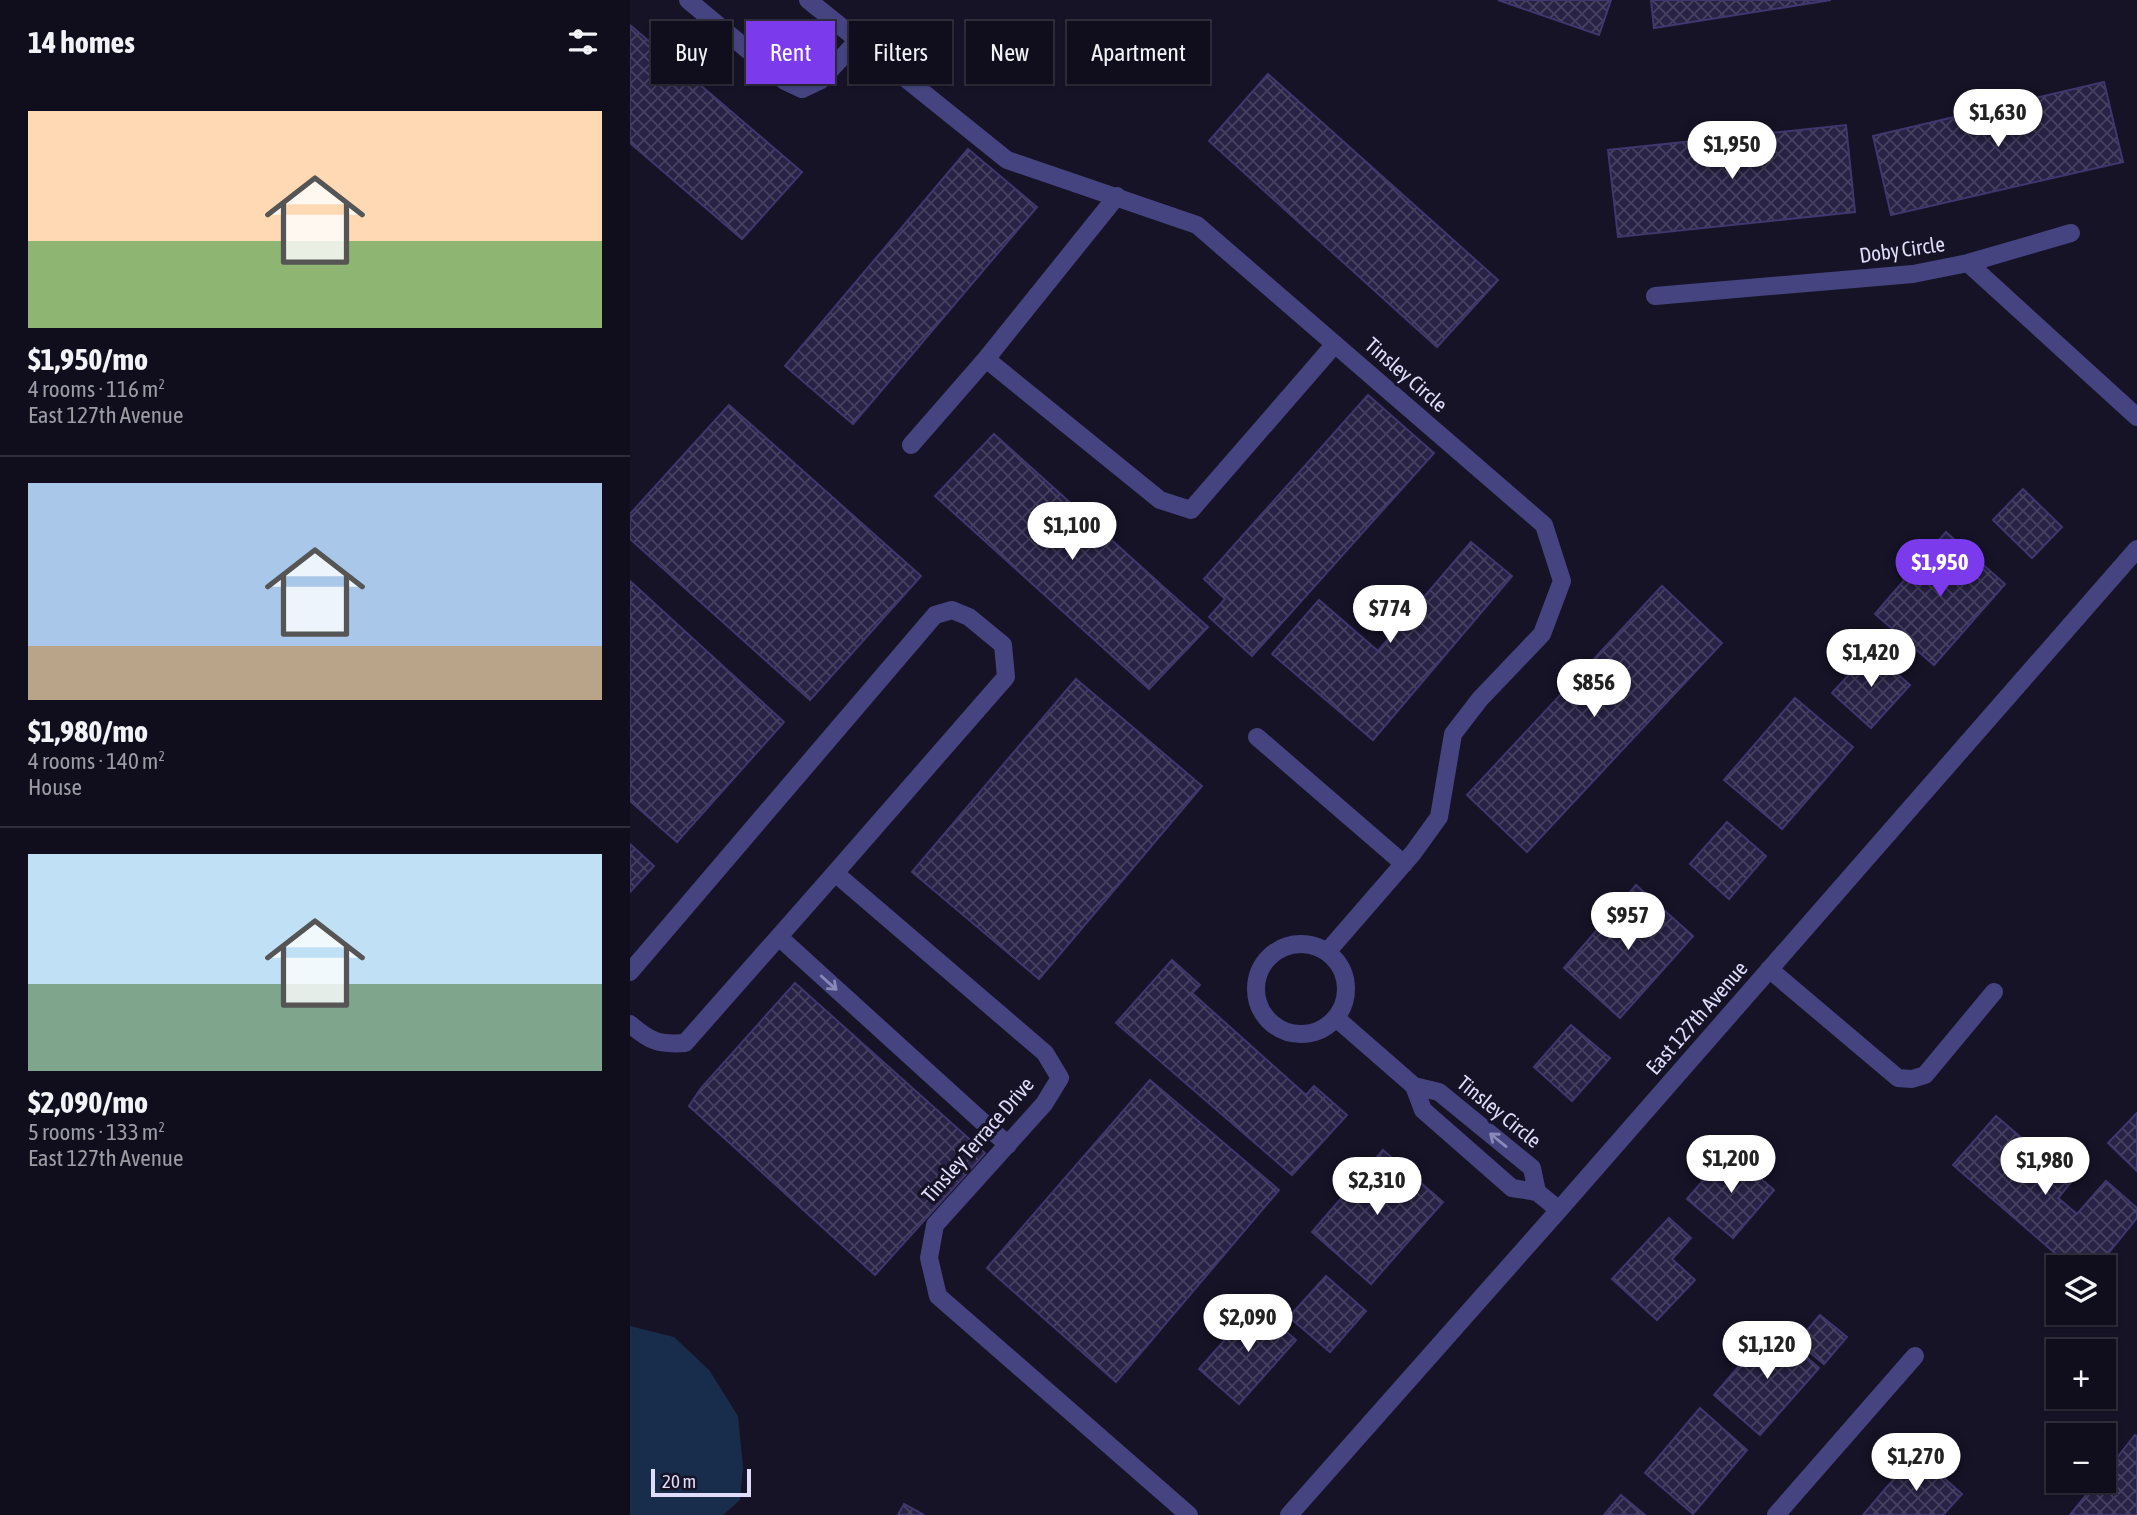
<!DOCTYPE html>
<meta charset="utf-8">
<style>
:root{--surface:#100e1d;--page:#1e1c2a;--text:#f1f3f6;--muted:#9c9ca4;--line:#302e3b;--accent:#7c3aed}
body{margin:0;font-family:"Asap Condensed",sans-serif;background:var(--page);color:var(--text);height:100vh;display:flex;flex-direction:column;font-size:26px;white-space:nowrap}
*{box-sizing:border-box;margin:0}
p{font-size:23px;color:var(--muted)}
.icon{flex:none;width:38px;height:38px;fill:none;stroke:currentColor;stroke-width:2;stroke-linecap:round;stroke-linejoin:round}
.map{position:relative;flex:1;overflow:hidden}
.details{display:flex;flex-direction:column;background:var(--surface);width:630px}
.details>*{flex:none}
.hud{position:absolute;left:21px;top:21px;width:665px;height:63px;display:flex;gap:14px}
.fabs{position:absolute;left:1416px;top:1255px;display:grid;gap:14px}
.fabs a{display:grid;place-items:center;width:70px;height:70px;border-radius:0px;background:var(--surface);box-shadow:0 2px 5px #0004,0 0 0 2px var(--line);font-size:35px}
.scale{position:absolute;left:21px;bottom:18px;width:100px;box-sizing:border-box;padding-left:7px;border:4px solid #e0ddfb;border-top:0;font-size:19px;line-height:24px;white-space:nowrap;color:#e0ddfb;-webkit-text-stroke:5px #161327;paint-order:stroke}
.price{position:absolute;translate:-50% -60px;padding:0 16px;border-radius:24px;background:#fff;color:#222;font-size:23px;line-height:46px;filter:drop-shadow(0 2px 4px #0008)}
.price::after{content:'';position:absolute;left:50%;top:42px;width:21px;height:16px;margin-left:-10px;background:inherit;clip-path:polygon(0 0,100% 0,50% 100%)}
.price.current{background:var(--accent);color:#fff}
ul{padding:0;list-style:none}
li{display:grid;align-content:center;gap:14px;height:371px;padding:0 28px}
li+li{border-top:2px solid var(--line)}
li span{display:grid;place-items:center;height:217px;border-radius:0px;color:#555}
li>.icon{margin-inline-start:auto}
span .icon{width:126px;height:126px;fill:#fffc;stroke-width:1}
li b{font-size:30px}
h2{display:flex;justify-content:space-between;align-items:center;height:84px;padding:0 28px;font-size:30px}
.tag{padding:0 24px;border-radius:0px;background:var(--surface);box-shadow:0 2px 5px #0004,0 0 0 2px var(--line);font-size:24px;line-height:63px}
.tag.current{background:var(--accent);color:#fff}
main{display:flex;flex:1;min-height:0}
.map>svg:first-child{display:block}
.water{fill:#182d4b}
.building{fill:url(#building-cross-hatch);stroke:#40376e;stroke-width:2}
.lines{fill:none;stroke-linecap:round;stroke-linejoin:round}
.minor{stroke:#454480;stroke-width:18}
.oneway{stroke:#8b89b7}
.labels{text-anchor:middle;stroke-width:7;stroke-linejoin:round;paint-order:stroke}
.street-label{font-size:21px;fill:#e0ddfb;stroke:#161327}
</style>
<main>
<section class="details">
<h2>14 homes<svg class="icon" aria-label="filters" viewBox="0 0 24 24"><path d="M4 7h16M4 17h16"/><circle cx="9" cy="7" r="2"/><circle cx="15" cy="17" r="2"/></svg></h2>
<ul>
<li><span style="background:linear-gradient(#ffd9b3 60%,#8fb573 0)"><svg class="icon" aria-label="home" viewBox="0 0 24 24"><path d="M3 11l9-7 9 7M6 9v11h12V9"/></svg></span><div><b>$1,950/mo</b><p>4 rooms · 116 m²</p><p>East 127th Avenue</p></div></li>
<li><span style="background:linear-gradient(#a9c7e8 75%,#b9a48a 0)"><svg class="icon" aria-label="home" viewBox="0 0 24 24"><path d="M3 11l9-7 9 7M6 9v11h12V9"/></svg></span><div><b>$1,980/mo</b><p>4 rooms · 140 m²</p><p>House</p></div></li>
<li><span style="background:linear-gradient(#bfe0f5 60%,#7fa58c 0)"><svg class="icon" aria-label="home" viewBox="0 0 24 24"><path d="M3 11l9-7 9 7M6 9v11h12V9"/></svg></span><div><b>$2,090/mo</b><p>5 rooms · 133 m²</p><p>East 127th Avenue</p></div></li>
</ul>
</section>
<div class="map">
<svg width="1507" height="1515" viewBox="0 0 1507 1515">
<defs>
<pattern id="building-cross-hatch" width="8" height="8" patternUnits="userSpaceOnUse" patternTransform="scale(1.75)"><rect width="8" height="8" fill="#282245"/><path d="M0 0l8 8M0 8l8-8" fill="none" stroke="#474261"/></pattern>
</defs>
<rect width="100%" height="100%" fill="#161327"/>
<!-- water -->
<path class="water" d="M0 1326 44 1337 79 1370 108 1416 113 1467 110 1500 93 1515H0Z"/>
<!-- building -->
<path class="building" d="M868 0H981L969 35Z
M1021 0H1201L1024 28Z
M0 25 172 172 112 239 0 143Z
M638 74 868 280 807 347 579 141Z
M1474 82 1493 162 1261 215 1243 136Z
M1216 125 1225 212 988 237 978 150Z
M338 149 407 207 223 424 155 366Z
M738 395 804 453 622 656 579 617 595 599 574 579Z
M99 405 291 576 180 700 0 539V514Z
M364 434 578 627 519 689 305 496Z
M1393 489 1432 527 1402 558 1363 520Z
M1316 532 1375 584 1304 665 1245 614Z
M841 542 882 576 743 740 642 654 689 600 748 651Z
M0 581 154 722 47 842 0 801Z
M1032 586 1092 643 897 852 837 795Z
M1241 651 1280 685 1241 728 1202 693Z
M446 679 572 786 409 979 282 872Z
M1165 698 1223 747 1152 829 1094 780Z
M1097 822 1136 856 1099 899 1060 864Z
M0 844 24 866 0 892Z
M1006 885 1063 936 990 1018 934 968Z
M542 960 570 985 562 993 676 1095 684 1086 717 1115 662 1175 486 1023Z
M165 983 355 1153 245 1275 59 1106 71 1088Z
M941 1025 980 1058 942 1101 904 1067Z
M520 1080 649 1190 486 1382 357 1268Z
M1507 1113V1171L1478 1143Z
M1366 1116 1442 1181 1428 1198 1447 1214 1476 1181 1507 1208V1218L1467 1267H1441L1323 1165Z
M753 1150 813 1202 741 1284 682 1232Z
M1099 1151 1144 1190 1103 1238 1057 1199Z
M1039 1218 1061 1238 1042 1259 1065 1280 1027 1320 982 1279Z
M696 1276 736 1311 700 1352 659 1317Z
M626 1305 666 1340 609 1404 569 1369Z
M1190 1315 1217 1337 1194 1364 1167 1342Z
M1143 1327 1189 1368 1130 1435 1084 1395Z
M1070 1408 1117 1450 1063 1514 1015 1473Z
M1505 1435 1507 1436V1515H1440L1468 1480H1474V1474Z
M1286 1453 1332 1494 1313 1515H1233Z
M991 1495 1015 1515H974Z
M274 1504 294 1515H268Z"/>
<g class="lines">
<!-- minor -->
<path class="minor" d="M58 0 155 81 172 89 191 80 228 40
M178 0 377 160 567 225 914 525 932 581 912 634 850 699 823 734 809 817 783 853 697 952
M487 196 356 359 530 500 561 510 705 344
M1338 263 1441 233
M1025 296 1283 274 1338 263 1507 417
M281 445 356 359
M627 737 774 864
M149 937 378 1145
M626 989a45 45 0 1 1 90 0a45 45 0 1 1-90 0Z
M1139 969 1268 1078 1282 1079 1295 1075 1364 992
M0 972 305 615 322 610 339 617 373 645 376 677 205 873 415 1053 430 1078 414 1104 305 1225 299 1258 308 1296 559 1515
M706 1018 784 1086 809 1092 902 1168 907 1192
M0 1024C20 1041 28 1045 55 1043L205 873
M784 1086 793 1110 882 1188 907 1192 929 1210
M659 1515 929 1210 1507 549
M1146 1515 1285 1356"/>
</g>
<!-- one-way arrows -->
<defs><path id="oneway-shaft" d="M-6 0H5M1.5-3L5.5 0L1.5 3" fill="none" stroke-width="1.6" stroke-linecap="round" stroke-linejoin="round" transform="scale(1.75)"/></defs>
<g class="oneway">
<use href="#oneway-shaft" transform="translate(199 983) rotate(42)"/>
<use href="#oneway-shaft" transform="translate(868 1140) rotate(-141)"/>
</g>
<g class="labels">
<!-- street labels -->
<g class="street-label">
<text transform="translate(1272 250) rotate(-8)" y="7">Doby Circle</text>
<text transform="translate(776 375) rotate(41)" y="7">Tinsley Circle</text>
<text transform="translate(1067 1018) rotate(-49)" y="7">East 127th Avenue</text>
<text transform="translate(869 1112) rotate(39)" y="7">Tinsley Circle</text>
<text transform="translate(348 1140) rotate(-49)" y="7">Tinsley Terrace Drive</text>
</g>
</g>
</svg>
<div class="fabs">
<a><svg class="icon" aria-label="layers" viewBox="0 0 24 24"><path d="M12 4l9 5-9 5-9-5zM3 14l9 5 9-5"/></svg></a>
<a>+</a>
<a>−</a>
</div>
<div class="scale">20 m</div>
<b class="price" style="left:1368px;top:149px">$1,630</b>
<b class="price" style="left:1102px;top:181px">$1,950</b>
<b class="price" style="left:442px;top:562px">$1,100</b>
<b class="price current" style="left:1310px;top:599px">$1,950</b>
<b class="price" style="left:760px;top:645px">$774</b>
<b class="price" style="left:1241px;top:689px">$1,420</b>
<b class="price" style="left:964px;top:719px">$856</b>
<b class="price" style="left:998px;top:952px">$957</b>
<b class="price" style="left:1101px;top:1195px">$1,200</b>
<b class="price" style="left:1415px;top:1197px">$1,980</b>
<b class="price" style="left:747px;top:1217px">$2,310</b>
<b class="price" style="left:618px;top:1354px">$2,090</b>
<b class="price" style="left:1137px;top:1381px">$1,120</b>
<b class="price" style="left:1286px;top:1493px">$1,270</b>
<div class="hud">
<a class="tag">Buy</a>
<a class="tag current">Rent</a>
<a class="tag">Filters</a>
<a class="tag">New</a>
<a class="tag">Apartment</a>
</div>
</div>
</main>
